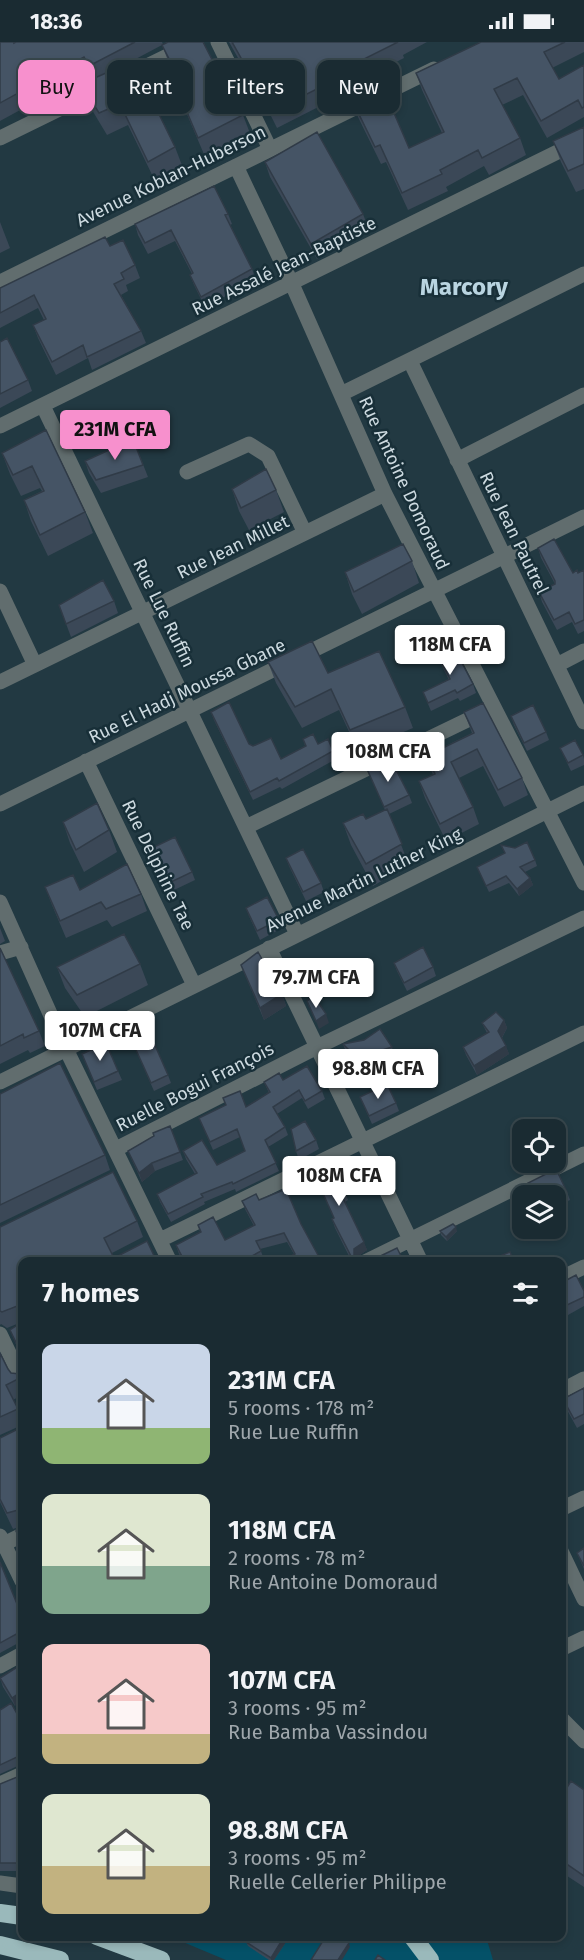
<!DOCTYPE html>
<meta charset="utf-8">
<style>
:root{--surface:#1a2b32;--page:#27373e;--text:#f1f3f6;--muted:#9fa7ac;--line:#38474d;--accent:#f790cd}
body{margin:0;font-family:"Fira Sans",sans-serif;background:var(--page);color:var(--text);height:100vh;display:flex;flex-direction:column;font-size:22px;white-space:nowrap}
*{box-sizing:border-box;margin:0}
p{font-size:20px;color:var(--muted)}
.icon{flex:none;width:33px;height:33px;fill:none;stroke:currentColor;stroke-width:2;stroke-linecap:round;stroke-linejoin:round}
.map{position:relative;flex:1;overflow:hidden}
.side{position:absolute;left:18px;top:1215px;width:548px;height:684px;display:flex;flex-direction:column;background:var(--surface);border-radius:12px;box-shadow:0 3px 9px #0003,0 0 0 2px var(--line)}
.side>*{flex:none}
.guide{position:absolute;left:18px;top:18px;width:549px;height:54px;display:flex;gap:12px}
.fabs{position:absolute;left:512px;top:1077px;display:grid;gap:12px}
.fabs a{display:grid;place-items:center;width:54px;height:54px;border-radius:12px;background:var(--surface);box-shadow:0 3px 9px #0003,0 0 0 2px var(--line);font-size:30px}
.price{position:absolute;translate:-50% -51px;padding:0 14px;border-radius:6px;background:#fff;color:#222;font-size:20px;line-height:39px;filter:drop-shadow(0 2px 3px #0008)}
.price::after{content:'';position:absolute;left:50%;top:36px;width:18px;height:14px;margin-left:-9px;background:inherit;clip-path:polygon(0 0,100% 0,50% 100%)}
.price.active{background:var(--accent);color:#111}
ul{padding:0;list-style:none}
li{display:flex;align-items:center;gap:18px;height:150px;padding:0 24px}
li span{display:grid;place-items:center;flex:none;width:168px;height:120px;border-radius:12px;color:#555}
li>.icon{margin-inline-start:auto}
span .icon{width:72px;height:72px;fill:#fffc;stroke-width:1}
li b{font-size:26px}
h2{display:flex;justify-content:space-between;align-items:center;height:72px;padding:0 24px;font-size:26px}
.tag{padding:0 21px;border-radius:12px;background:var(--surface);box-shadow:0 3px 9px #0003,0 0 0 2px var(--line);font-size:21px;line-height:54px}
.tag.active{background:var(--accent);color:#111}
.status{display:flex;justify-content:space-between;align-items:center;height:42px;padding:0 30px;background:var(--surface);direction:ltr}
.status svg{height:16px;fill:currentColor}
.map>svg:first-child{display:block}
.green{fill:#045168}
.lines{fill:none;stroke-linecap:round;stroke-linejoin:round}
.minor{stroke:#616d6e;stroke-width:15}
.highway{stroke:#9ab9bb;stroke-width:18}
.wall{fill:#3b4857}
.shaded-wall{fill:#303b47}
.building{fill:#455465;stroke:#303b47;stroke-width:1.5}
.labels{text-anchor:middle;stroke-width:5;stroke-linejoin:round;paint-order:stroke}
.street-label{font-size:18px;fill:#cddae0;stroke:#182f38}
.district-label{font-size:24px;font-weight:bold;fill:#b9d4e0;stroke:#182f38}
</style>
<div class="status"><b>18:36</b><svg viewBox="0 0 49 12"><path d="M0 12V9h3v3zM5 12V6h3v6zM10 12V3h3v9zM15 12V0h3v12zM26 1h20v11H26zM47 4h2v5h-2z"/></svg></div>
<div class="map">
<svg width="584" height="1918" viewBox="0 0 584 1918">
<rect width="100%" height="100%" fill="#223942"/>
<!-- green -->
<path class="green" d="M171 1895H482L487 1898 493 1918H226Z"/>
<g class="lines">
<!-- minor -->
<path class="minor" d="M218 0 270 107
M0 96 196 0
M236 124 292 242 385 452 584 841
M0 240 434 27
M410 319 584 680
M341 352 584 232
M43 364 297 892
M0 384 584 97
M457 418 584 353
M187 430 249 402 268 414 305 491
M0 549 35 623
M557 623 584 609
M0 640 385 452
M86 719 194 943
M0 762 584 475
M246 785 486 669
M0 860 65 1005 170 1220
M269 906 421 1220
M0 911 21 905
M0 1040 584 751
M116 1107 317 1005 584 876
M160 1198 584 991
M365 1220 584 1112
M561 1236 584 1225
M0 1292 22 1338
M561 1349 584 1337
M561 1467 584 1456
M0 1494 22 1539
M0 1504 22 1493
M561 1509 584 1557
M561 1607 584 1596
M0 1624 22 1612
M561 1676 584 1699
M0 1742 22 1732
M0 1841 22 1844"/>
<!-- highway -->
<path class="highway" d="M0 1871 22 1874
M97 1894 161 1918
M412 1894 430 1918
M0 1903 60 1918"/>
</g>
<!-- wall -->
<path class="wall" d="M0 0 14 1 16 0H162L163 2 219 31 243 73 251 94 206 117 186 70 178 49 181 47 170 24 162 3 115 28 137 68 175 105 183 126 156 141 128 83 107 93 89 63 81 42 93 36 90 30 0 79Z
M229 0H427L403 13 404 16 337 50 338 55 277 86 253 38 251 39Z
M481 0H584V10L552 26 559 37 584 23V75L547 96 523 53 502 63 520 96 526 113 489 133 484 124 446 145 448 149 408 168 386 120 381 122 358 75 352 58 409 106 442 91 422 48 416 31Z
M584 85V147L576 150 561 120 553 99Z
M265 120 363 172 369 188 317 217 270 135Z
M228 172 232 182 230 183 252 227 256 238 205 265 194 243 190 233 192 232 175 199 148 212 138 193 135 182Z
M0 180 10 206 0 211Z
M110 204 135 223 140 236 126 243 128 249 121 253 141 289 146 301 92 328 88 316 56 333 38 296 33 283 44 278 38 266 0 286V246Z
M0 300 28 338 32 349 0 366Z
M46 388 85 470 93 491 48 514 31 479 24 458 42 449 40 446 21 454 10 432 2 411Z
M133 397 148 435 101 451 89 431 85 419Z
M232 447 276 448 284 470 249 488 239 469Z
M538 506 573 531H578L584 528V589L578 592 572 580 557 588 542 560 539 550 555 542 541 516Z
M412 519 419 541 362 572 352 552 345 530Z
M114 559 118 571 71 595 59 563Z
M437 612 473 642 476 651 460 659 458 656 431 669 423 650 449 638 440 620Z
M268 620 328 631 405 665 413 686 358 709 339 668 302 686 276 641Z
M211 670 249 702 281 717 305 704 303 697 318 702 333 709 336 717 282 747 280 745 253 758 214 678Z
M464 670 522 736 528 753 504 765 483 724 459 736 473 765 479 782 446 799 425 756 419 739 433 733 426 714 472 691Z
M511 674 546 690 549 698 527 709 514 683Z
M560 706 583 713 584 717V723L571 729Z
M367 727 409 753 412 761 389 772 409 823 373 844 351 803 343 781 366 777 385 768Z
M63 780 109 788 117 810 84 830 70 801Z
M501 803 535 818 537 824 525 830 530 836 533 843 519 854 509 841 489 850 477 825 505 811Z
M152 806 192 830 195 838 172 849 155 814Z
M286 816 321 841 324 850 306 859 289 824Z
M45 845 141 852 147 869 112 885 107 878 66 896 52 863Z
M246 866 279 878 282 886 260 898 249 874Z
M0 886 5 899 0 902Z
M0 906 39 989 45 1004 30 1011 28 1008 0 1022Z
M394 921 433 925 436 934 407 949 397 929Z
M140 922 148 943 85 975 65 946 57 925Z
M241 923 282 952 286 964 264 978Z
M504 978 507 986 502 996 509 1012 477 1033 466 1013 463 1005 487 991 482 981Z
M128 990 168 1033 171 1041 154 1049Z
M343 1002 392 1005 394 1013 359 1024 346 1010Z
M82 1012 118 1029 122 1038 97 1048Z
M283 1038 322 1049 325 1057 308 1067 302 1056 277 1072 285 1085 288 1093 268 1105 279 1129 236 1150 235 1147 204 1160 205 1162 171 1180 160 1160 157 1152 195 1132 186 1117 183 1109 217 1123 245 1109 240 1095 213 1108 199 1076 226 1063 246 1065 269 1051 264 1040Z
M0 1052 105 1113 110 1128 0 1181Z
M360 1055 396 1061 399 1069 372 1082Z
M170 1084 183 1118 155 1129 142 1140 128 1109Z
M316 1098 319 1107 299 1118 296 1109Z
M313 1129 345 1150 348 1158 345 1160 367 1208 357 1215V1220H352L335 1186 332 1177 334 1176Z
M528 1141 567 1150 570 1158 555 1165V1154H534Z
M259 1158 301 1182 321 1220H279L294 1212 287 1200 260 1207 264 1217 260 1220H184L179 1212 176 1203 200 1190 198 1183 225 1198 254 1184 245 1167 242 1159Z
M137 1179 143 1195 112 1211 114 1216 22 1220V1280L7 1286 1 1282 0 1283V1185Z
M440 1189H457L447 1199 441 1193Z
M561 1241 584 1249V1264L568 1273 561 1259Z
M22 1280V1317L10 1288Z
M0 1311 8 1327 11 1331 20 1332 22 1329V1353L13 1358 18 1367 22 1383 0 1393Z
M584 1346V1382L577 1386 566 1366 563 1357Z
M22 1385V1484L13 1487 0 1460V1396Z
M584 1506V1527L577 1511Z
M0 1520 17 1562H22V1599L0 1611Z
M22 1622 15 1664 3 1645 0 1636Z
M0 1668 22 1681V1722L0 1732Z
M22 1733V1829H0V1742Z
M584 1748V1845L561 1830V1755Z
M246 1900H286L274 1918H269L248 1904Z"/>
<!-- shaded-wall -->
<path class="shaded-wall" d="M530 836 533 843 519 854 517 847Z
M282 952 286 964 264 978 260 966Z
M326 972 329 981 319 987 316 979Z
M504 978 507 986 501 997 498 989Z
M506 1004 509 1012 477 1033 474 1024Z
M437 1018 439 1022 429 1029 428 1024Z
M152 1121 155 1129 142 1140 139 1131Z
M456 1185 457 1189 447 1199 446 1195Z
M364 1200 367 1208 357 1215V1220L354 1217V1207Z
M22 1649V1659L15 1664 12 1656Z
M347 1894H351L346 1902 345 1898Z
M284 1895 286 1900 274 1918H271V1916Z
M349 1901 350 1905 342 1918H338Z"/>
<!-- building -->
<path class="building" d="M0 0H14V1L16 0H135L89 24 84 15 0 61Z
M168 0H203L219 31 224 29 243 73 198 96 178 49 184 46 162 3Z
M232 0H398L330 34 333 39 271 70 247 22 245 23Z
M481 0H565L544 10 559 37 584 23V65L582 66 578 58 541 79 517 36 494 47 520 96 482 116 478 108 440 128 442 132 402 151 380 103 375 105 352 58 382 43 409 106 444 90 416 31Z
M115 27 137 68 153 60 175 105 148 120 120 62 99 71 81 42Z
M584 85V122L568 129 553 99Z
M317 90 363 172 311 202 265 120Z
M214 144 228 172 225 173 252 227 201 255 190 233 193 231 171 188 145 201 135 182Z
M105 195 110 204 123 198 135 223 121 231 124 237 114 242 141 289 87 315 83 303 52 320 33 283 46 277 34 253 0 271V246Z
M7 296 28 338 0 352V300Z
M46 388 85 470 40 493 24 458 44 449 32 424 13 433 2 411Z
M133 397 143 423 96 438 85 419Z
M266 427 276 448 241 466 232 447Z
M554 497 573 531 577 528 578 531 584 528V578L575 582 569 570 554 578 539 550 555 542V539L538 506Z
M403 502 412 519 354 550 345 530Z
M103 538 114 559 66 582 59 563Z
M312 599 328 631 379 609 405 665 350 688 331 647 295 665 268 620Z
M453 604 473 642 457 651 455 648 428 661 423 650 450 637 437 612Z
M229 660 249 702 253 704 271 696 281 717 306 704 303 697 313 692 318 702 328 697 333 709 279 739 277 736 250 750 211 670Z
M483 661 522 736 498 748 477 707 451 720 473 765 440 782 419 739 435 732 426 714 474 691 464 670Z
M533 663 546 690 524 701 511 674Z
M575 698 583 713 568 721 560 706Z
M390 716 409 753 384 765 367 727Z
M97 761 109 788 76 808 63 780Z
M387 767 402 802 366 822 343 781 363 772 366 777Z
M175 795 192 830 169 841 152 806Z
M527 800 535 818 520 825 530 836 517 847 506 834 486 844 477 825 505 811 501 803 515 806Z
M303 807 321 841 303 850 286 816Z
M127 822 141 852 106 867 101 860 60 879 45 845 73 833 80 848Z
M267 855 279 878 257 889 246 866Z
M124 892 140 922 77 953 57 925Z
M423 905 433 925 404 941 394 921Z
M0 906 39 989 24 996 23 992 0 1004Z
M258 910 282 952 260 966 241 923Z
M314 954 326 972 316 979 307 959Z
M496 970 504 978 498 989 506 1004 474 1024 463 1005 489 990 482 981Z
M146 983 168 1033 151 1041 128 990Z
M380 987 392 1005 357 1016 343 1002 364 998Z
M106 1001 118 1029 94 1040 82 1012Z
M429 1007 437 1018 428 1024 420 1013Z
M60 1021 105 1113 0 1163V1052Z
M307 1024 322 1049 305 1059 299 1048 273 1065 285 1085 265 1098 276 1121 233 1142 232 1140 201 1152 203 1155 168 1172 157 1152 197 1131 183 1109 202 1098 217 1123 245 1109 237 1087 210 1100 199 1076 226 1063 223 1056 240 1049 246 1065 270 1050 264 1040 279 1031 283 1038Z
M387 1042 396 1061 369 1074 360 1055Z
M305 1079 316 1098 296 1109 291 1087Z
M170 1084 180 1110 152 1121 139 1131 128 1109 154 1094 153 1091Z
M332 1121 345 1150 341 1152 364 1200 354 1207V1217L356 1220H354L332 1177 334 1176 313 1129Z
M556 1127 567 1150 555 1155V1154H535L528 1141Z
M113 1130 137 1179 104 1196 114 1216 147 1199 157 1220H22V1268L17 1264 2 1270 0 1269V1185Z
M286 1147 301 1182 319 1215 317 1217 319 1220H279L295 1212 284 1191 256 1199 261 1209 241 1220H185L176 1203 201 1190 198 1183 213 1175 225 1198 255 1183 242 1159 256 1152 259 1158Z
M453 1182 456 1185 446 1195 440 1189Z
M397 1206 404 1220H368Z
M510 1210 514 1220H497L495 1216Z
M466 1214 469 1220H454Z
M576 1233 584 1249V1255L565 1264 561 1257V1241Z
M22 1280V1313L10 1288Z
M0 1311 8 1327 11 1331 20 1332 22 1329V1335L6 1343 18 1367 0 1375Z
M584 1346V1372L574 1377 563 1357Z
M22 1385V1472L18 1468 7 1471 0 1457V1396Z
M22 1484V1502L16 1489Z
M584 1506V1524L577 1511Z
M0 1520 17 1562 21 1560 22 1562V1589L0 1601Z
M22 1622V1649L12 1656 0 1636Z
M11 1661 22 1681V1715L19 1714 0 1723V1668Z
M22 1733V1821H0V1742Z
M571 1739 584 1748V1834L561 1818V1755Z
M250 1894H283L284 1895 271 1916 246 1900Z
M326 1894H347L345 1898 349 1901 338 1918H311Z
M378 1913 385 1918H375Z"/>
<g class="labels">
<!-- street labels -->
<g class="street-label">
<text transform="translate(171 134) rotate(-26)" y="6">Avenue Koblan-Huberson</text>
<text transform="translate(284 224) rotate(-26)" y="6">Rue Assalé Jean-Baptiste</text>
<text transform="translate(404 441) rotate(65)" y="6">Rue Antoine Domoraud</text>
<text transform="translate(514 491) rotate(64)" y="6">Rue Jean Pautrel</text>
<text transform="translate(233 505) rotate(-26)" y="6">Rue Jean Millet</text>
<text transform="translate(164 571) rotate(64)" y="6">Rue Lue Ruffin</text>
<text transform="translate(187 649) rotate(-26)" y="6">Rue El Hadj Moussa Gbane</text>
<text transform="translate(158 823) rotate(64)" y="6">Rue Delphine Tae</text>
<text transform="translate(364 838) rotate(-26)" y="6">Avenue Martin Luther King</text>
<text transform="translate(195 1045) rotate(-27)" y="6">Ruelle Bogui François</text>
</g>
<!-- district labels -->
<g class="district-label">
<text x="464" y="253">Marcory</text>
</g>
</g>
</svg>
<div class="fabs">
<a><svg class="icon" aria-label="locate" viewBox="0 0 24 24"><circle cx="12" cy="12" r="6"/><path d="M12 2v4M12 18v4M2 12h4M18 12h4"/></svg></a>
<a><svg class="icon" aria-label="layers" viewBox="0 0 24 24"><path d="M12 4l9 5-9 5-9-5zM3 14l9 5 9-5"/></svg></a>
</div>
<b class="price active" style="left:115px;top:419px">231M CFA</b>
<b class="price" style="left:450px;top:634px">118M CFA</b>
<b class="price" style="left:388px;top:741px">108M CFA</b>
<b class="price" style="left:316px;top:967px">79.7M CFA</b>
<b class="price" style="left:100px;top:1020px">107M CFA</b>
<b class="price" style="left:378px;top:1058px">98.8M CFA</b>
<b class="price" style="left:339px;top:1165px">108M CFA</b>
<div class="guide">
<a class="tag active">Buy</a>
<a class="tag">Rent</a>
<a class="tag">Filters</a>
<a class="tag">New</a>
</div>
<section class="side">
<h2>7 homes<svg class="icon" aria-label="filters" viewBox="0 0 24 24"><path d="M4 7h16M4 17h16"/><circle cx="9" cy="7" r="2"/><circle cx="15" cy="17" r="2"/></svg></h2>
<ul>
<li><span style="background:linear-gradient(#c9d6e8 70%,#8fb573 0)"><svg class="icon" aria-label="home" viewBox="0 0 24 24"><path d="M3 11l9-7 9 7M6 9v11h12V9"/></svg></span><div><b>231M CFA</b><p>5 rooms · 178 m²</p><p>Rue Lue Ruffin</p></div></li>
<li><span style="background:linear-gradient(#dfe7d0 60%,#7fa58c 0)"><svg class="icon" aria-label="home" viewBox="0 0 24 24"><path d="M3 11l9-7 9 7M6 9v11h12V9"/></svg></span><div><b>118M CFA</b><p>2 rooms · 78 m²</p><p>Rue Antoine Domoraud</p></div></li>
<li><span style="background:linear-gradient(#f6c9c9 75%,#c2b280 0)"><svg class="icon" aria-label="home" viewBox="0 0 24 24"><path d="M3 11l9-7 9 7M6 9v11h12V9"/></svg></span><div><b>107M CFA</b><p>3 rooms · 95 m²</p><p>Rue Bamba Vassindou</p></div></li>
<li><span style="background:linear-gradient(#dfe7d0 60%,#c2b280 0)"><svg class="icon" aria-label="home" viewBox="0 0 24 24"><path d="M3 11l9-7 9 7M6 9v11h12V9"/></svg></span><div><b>98.8M CFA</b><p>3 rooms · 95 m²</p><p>Ruelle Cellerier Philippe</p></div></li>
</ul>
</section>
</div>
